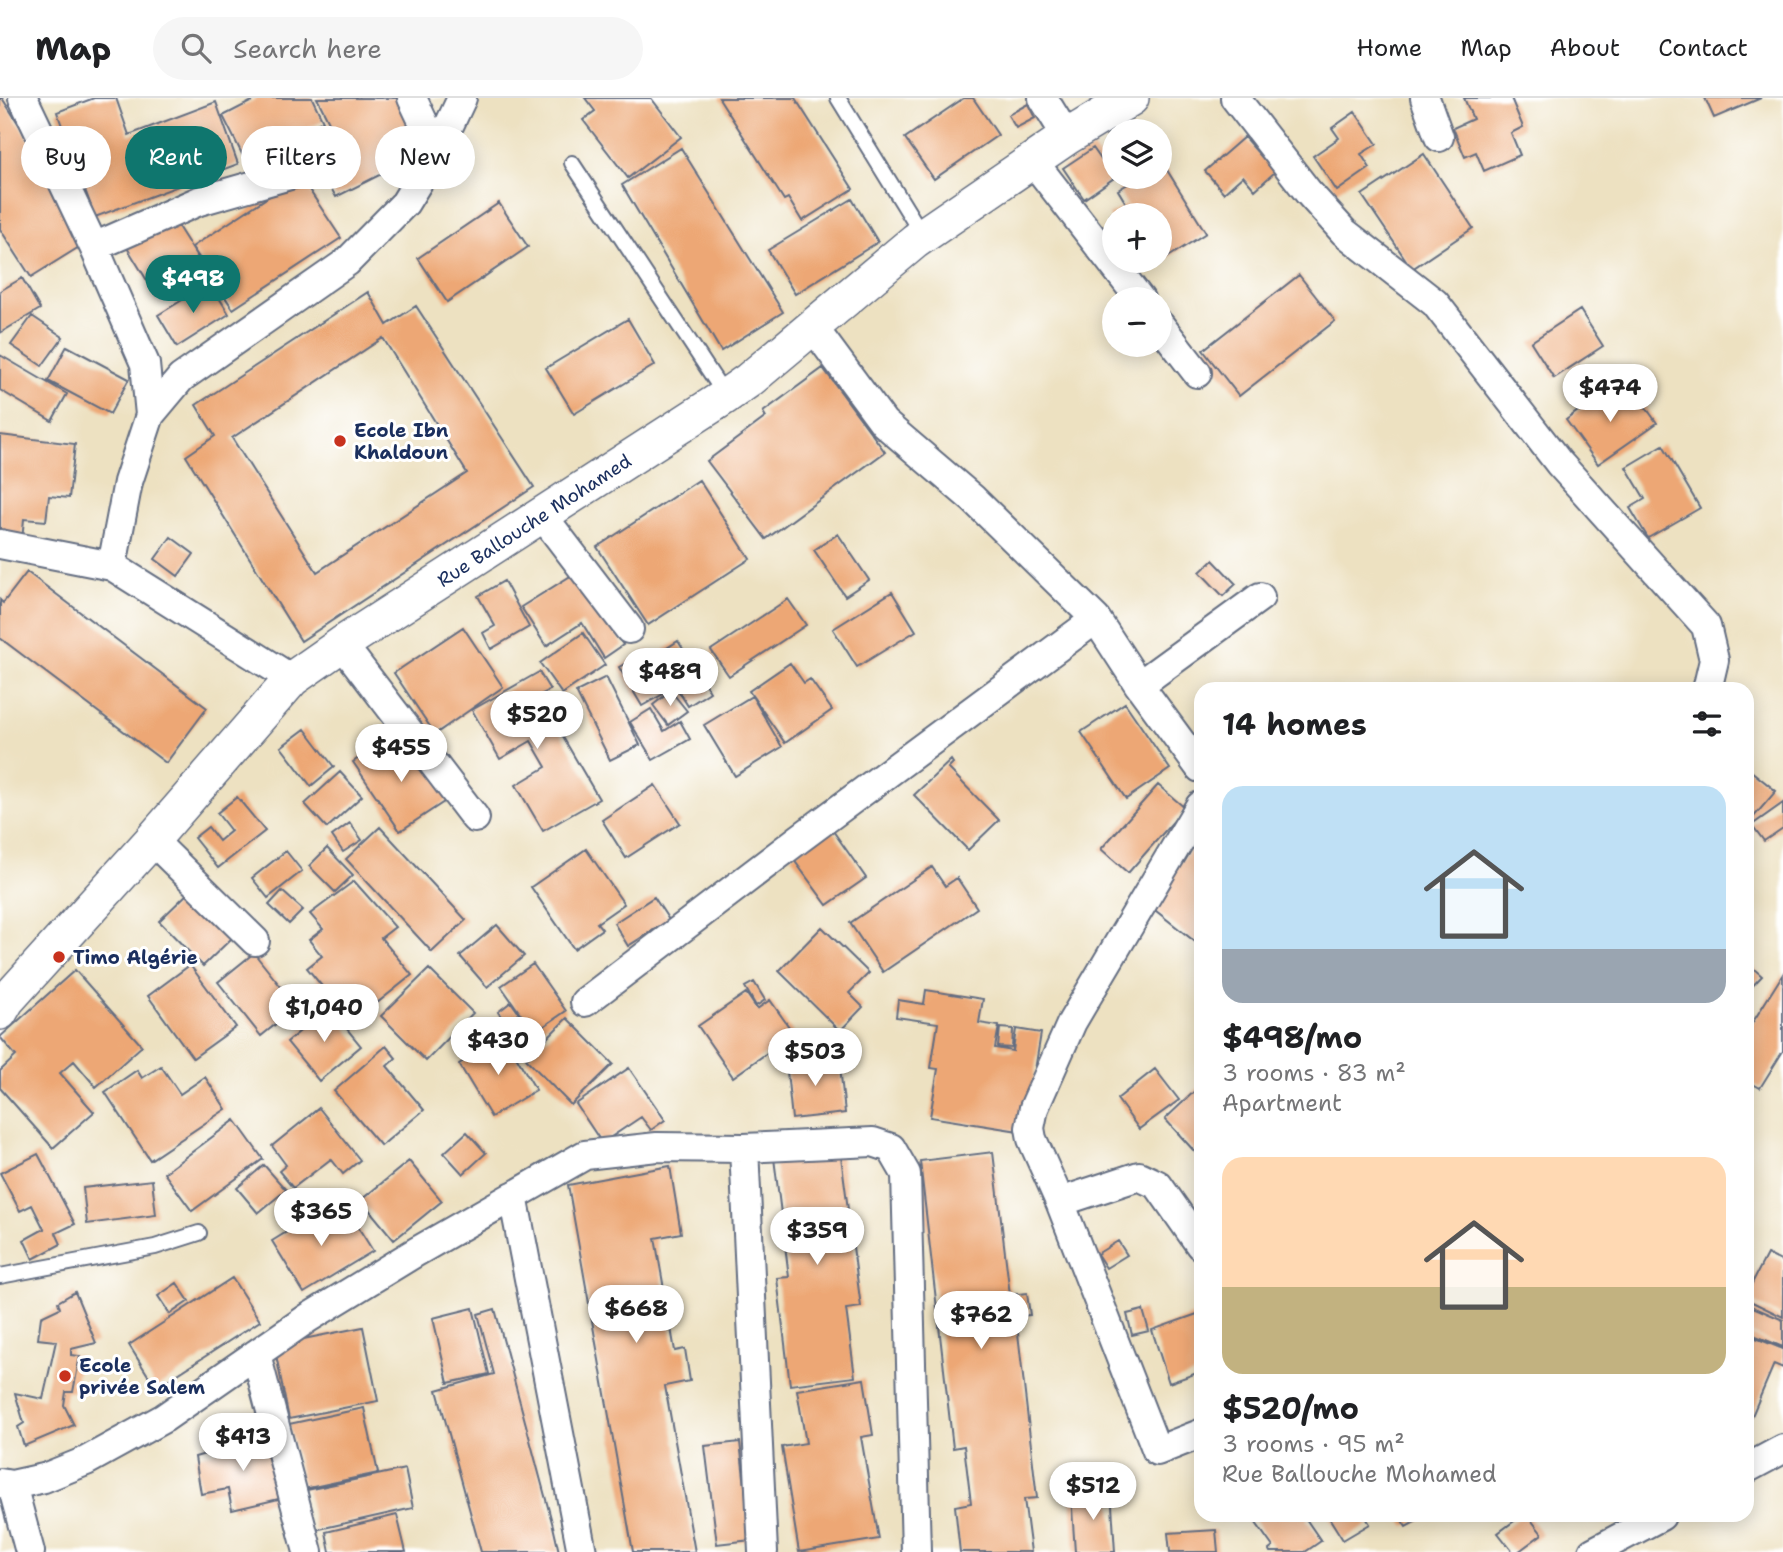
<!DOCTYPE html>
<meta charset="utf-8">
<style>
:root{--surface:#fff;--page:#f6f6f6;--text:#202124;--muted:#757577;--line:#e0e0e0;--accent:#0f766e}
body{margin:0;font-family:"Shantell Sans",sans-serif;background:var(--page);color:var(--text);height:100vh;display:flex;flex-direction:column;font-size:26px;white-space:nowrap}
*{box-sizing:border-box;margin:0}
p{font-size:23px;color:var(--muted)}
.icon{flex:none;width:38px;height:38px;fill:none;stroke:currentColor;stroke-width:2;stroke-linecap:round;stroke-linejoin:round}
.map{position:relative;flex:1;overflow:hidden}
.drawer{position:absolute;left:1194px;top:584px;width:560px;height:840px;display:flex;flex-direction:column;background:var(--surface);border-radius:21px;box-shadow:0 4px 18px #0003}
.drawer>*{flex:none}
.top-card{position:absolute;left:21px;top:28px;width:665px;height:63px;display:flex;gap:14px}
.fabs{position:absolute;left:1102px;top:21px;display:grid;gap:14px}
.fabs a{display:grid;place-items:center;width:70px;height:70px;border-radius:50%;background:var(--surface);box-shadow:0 4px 18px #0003;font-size:35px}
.price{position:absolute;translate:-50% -60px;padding:0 16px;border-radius:24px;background:#fff;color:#222;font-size:23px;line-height:46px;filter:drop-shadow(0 2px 4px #0008)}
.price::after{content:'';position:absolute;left:50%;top:42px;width:21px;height:16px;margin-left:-10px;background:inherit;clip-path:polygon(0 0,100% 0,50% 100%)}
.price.current{background:var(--accent);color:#fff}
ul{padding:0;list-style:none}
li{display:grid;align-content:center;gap:14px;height:371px;padding:0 28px}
li span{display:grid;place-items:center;height:217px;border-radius:21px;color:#555}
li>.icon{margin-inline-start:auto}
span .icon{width:126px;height:126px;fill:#fffc;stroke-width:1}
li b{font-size:30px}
h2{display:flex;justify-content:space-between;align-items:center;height:84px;padding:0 28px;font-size:30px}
.chip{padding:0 24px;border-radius:32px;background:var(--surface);box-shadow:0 4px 18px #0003;font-size:24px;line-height:63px}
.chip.current{background:var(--accent);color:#fff}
header{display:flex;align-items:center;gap:42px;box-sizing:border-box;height:98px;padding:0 35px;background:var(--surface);border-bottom:2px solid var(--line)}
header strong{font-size:33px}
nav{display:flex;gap:38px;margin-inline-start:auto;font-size:24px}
.search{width:490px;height:63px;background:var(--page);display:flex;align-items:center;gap:18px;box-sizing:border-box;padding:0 24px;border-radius:38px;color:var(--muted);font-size:26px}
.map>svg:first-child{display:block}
.building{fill:#eda774;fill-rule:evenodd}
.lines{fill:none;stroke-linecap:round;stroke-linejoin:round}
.service-casing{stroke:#646d81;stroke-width:18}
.minor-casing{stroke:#646d81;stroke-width:32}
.tertiary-casing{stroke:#646d81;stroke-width:38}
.service{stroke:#fff;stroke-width:14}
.minor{stroke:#fff;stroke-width:28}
.tertiary{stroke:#fff;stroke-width:35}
.poi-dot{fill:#c8321e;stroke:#fff;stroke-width:2.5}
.labels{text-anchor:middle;stroke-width:6;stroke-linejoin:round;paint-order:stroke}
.poi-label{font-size:19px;font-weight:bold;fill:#1b2f5e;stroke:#fff;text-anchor:start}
.street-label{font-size:19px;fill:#1b2f5e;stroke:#fff}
</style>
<header>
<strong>Map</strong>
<div class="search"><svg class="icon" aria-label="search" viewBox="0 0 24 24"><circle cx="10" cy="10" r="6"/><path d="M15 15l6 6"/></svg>Search here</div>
<nav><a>Home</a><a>Map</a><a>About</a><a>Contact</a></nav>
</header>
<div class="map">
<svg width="1783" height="1454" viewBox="0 0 1783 1454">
<rect width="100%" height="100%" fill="#fff"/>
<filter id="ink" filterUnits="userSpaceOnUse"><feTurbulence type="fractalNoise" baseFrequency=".0143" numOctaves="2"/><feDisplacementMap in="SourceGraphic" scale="14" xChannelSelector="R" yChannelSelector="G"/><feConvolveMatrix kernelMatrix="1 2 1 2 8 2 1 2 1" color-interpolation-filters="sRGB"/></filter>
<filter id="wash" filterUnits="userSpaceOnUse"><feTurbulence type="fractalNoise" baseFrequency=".00686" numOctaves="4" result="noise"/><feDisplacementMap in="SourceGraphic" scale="28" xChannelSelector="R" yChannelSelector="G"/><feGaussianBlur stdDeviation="1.57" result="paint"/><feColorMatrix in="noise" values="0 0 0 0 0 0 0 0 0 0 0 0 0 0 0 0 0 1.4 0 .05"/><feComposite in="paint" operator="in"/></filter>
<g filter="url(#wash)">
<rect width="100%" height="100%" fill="#ede1c1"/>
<g id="blocks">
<!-- building -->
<path class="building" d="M0 0H2L92 141 31 179 0 131Z
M94 0H116L129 37 216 4 238 66 95 119 57 14Z
M258 0H312L323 23 245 62 223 18Z
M317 0H400L427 53 336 99 327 83 352 70Z
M585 0H651L681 39 628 80 583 22 595 13Z
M719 0H795L853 91 802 123 788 100 784 102Z
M964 0H973L998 37 934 81 905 40Z
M1464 0H1511L1523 29 1511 35 1520 57 1484 73 1476 54 1465 59 1453 30 1473 21Z
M1705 0H1761L1714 20Z
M1028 6 1035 20 1016 30 1008 17Z
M1355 14 1377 46 1361 56 1370 70 1337 93 1313 58 1339 40 1332 30Z
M1244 39 1275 74 1255 92 1243 78 1224 95 1205 73Z
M681 50 783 214 721 253 622 87Z
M1093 50 1114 80 1084 101 1063 70Z
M1424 56 1473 130 1412 171 1362 97Z
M1162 64 1206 135 1162 163 1160 117H1133L1118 92 1139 79H1160Z
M300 78 341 140 233 211 192 149Z
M852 101 878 144 795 196 768 152Z
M499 105 528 149 447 204 418 160Z
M1126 107 1132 117H1115V127L1109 117Z
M172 119 203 168 156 197 126 148Z
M1299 177 1335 223 1239 298 1203 252Z
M22 180 40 211 0 235V193Z
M210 185 229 216 177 249 158 217Z
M368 194 387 227 416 208 534 389 301 543 186 358 215 338 196 307ZM383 240 467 375 317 474 232 340Z
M1580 212 1603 248 1554 280 1531 244Z
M32 218 63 239 42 268 11 247Z
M628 221 655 267 574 316 546 270Z
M67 248 129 281 110 316 48 283Z
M0 257 67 296 52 323 0 292Z
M823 270 885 354 766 441 707 363 766 319 763 314Z
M1610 289 1626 310 1639 300 1657 325 1598 366 1566 322Z
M0 337 75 346 69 400 49 398 46 423 24 421 22 443 0 441Z
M1663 347 1700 410 1648 440 1630 410 1645 401 1626 369Z
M699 382 750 461 648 527 597 449Z
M838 436 869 482 845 498 814 452Z
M171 439 194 456 178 478 155 461Z
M1213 462 1236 486 1223 498 1200 474Z
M27 474 207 610 166 665 0 540V502L3 505Z
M577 474 623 547 604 560 582 525 546 548 521 509Z
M504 483 529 529 491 551 483 535 495 528 478 498Z
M892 494 916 533 857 569 833 531Z
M788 501 806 527 729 578 711 552Z
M463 529 503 589 435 636 394 575Z
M583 535 605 567 562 596 540 565Z
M678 543 710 594 688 608 656 557Z
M649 552 672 591 642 608 619 569Z
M790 565 804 585 810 581 832 612 785 645 749 593Z
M539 574 550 592 539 598 599 701 543 733 516 687 546 669 531 643 500 661 472 612Z
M606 579 640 647 610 662 576 594Z
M671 593 687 613 668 627 653 607Z
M752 598 782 649 735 678 704 627Z
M1125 605 1170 671 1126 701 1081 634Z
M651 611 664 633 680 623 690 641 653 662 630 624Z
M305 631 334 669 311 688 281 649Z
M388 640 405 666 420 656 450 700 400 733 353 664Z
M951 662 953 665 948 670 999 722 968 752 914 697Z
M1746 669 1776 693 1746 728Z
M340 674 362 698 327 730 305 706Z
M655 687 680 725 626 760 602 722Z
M1158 687 1185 710 1128 775 1101 751Z
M237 699 265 733 218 770 194 740 208 729 219 743 231 733 217 715Z
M1783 705V730L1764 743 1752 727Z
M350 725 362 742 343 754 332 738Z
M380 729 466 822 432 854 346 761Z
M831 730 866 780 827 807 791 758Z
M1193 749 1200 756V843L1198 846 1146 805Z
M327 750 353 777 335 794 309 768Z
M586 751 624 806 597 825 602 831 574 851 531 789Z
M286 753 302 773 268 800 252 780Z
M932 769 945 788 957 780 977 810 883 874 850 825Z
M354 783 395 829 381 840 412 877 352 925 307 870 322 858 309 842 323 831 310 816Z
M282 793 303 812 289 826 269 807Z
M189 794 233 839 203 868 159 823Z
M654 799 669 822 628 848 614 825Z
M497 827 524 858 487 889 460 858Z
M822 829 869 875 849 895 863 909 840 933 779 873Z
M254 855 297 909 261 938 218 884Z
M1746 864 1762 878 1746 895Z
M533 866 566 913 534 935 501 888Z
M190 867 236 929 193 960 148 898Z
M429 871 473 915 426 963 381 918Z
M75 872 142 948 96 989 74 963 60 975 94 1014 53 1050 0 990V973L16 958 0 939Z
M1783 876V953L1760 990 1746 982V935Z
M754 884 765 902 756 908 745 889Z
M926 892 983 901 979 925 999 928 995 950 1013 953 1016 931 1041 935 1025 1034 930 1019 938 971 931 970 938 925 896 919 898 902 924 906Z
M746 895 757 911 770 902 794 936 733 979 698 928Z
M511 904 536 939 522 949 498 914Z
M329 909 361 948 319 983 287 944Z
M567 920 613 966 571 1007 526 961Z
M1000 930 1013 931 1012 950 998 949Z
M504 938 536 992 491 1019 459 966Z
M386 948 396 960 387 968 424 1012 381 1048 334 993Z
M839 959 845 1015 792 1021 786 964Z
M161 968 180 996 205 979 226 1011 150 1062 105 994 137 972 142 980Z
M629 970 665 1022 651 1032 641 1019 602 1045 576 1006Z
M1155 971 1179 1002 1139 1031 1117 1001Z
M1200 988V1049L1195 1054 1165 1021Z
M319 1010 360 1062 343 1076 331 1061 293 1090 279 1073 286 1067 272 1048Z
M235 1022 263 1061 192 1113 164 1075Z
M467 1034 486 1055 463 1076 444 1055Z
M840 1051 861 1209 846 1211 855 1279 790 1287 777 1180 789 1179 774 1060Z
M993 1054 1010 1197 1027 1195 1030 1217 1016 1218 1037 1400 1024 1401 1031 1454H960L955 1408 971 1405 964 1348 953 1350 920 1063Z
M38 1056 75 1126 56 1135 61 1146 33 1161 24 1142 44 1131 32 1107 20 1113 0 1075Z
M409 1063 442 1103 394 1142 361 1102Z
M264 1067 286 1092 258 1115 237 1090Z
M670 1068 681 1135 655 1140 675 1253 685 1251 690 1283 665 1288 695 1454H633L568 1087Z
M152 1082 156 1117 87 1126 83 1090Z
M329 1108 341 1128 353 1121 373 1153 304 1195 272 1143Z
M1118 1143 1127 1157 1106 1170 1097 1156Z
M1767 1156 1783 1164V1219L1746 1201V1197Z
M232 1180 260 1223 156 1290 129 1247Z
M177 1185 189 1203 170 1216 158 1198Z
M75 1194 96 1245 71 1251V1257L80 1258 73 1294H66L64 1307 74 1327 24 1348 18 1329 24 1325 15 1295 43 1301 56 1243 38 1241 41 1219 60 1210 58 1204Z
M1746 1206 1783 1222V1249L1746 1234Z
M473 1210 489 1276 448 1285 433 1220Z
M495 1211 553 1428 559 1454H481L437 1292 494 1276 478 1216Z
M1143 1212 1149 1233 1132 1237 1127 1216Z
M1200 1215V1274L1169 1285 1152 1232Z
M363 1229 378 1303 289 1321 274 1247Z
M1746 1236 1783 1251V1270L1774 1266 1752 1318 1746 1315Z
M864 1281 873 1337 861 1339 879 1441 799 1454 782 1349 806 1345 797 1292Z
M364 1310 378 1375 304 1391 289 1326Z
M270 1337 287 1399 232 1412 228 1391 201 1396 195 1359Z
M740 1344 751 1442 717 1446 705 1348Z
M405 1371 413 1410 315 1432 307 1392Z
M1111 1392 1115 1454H1075L1071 1396Z
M397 1417 406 1454H330L326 1434Z
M1251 1418H1312L1306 1421 1321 1443 1305 1454H1270L1269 1452 1273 1449Z
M1328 1418H1365L1370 1426 1343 1442Z
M1399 1418H1426L1406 1429Z
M1521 1418H1528L1542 1436 1518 1454H1513L1498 1435Z
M1216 1432 1218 1454H1170L1168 1435Z"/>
</g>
</g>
<g filter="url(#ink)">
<use href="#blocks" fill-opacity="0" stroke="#646d81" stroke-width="2"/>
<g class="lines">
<!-- service casing -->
<g class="service-casing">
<path id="service" d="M838 0 923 138
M572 65 725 297
M0 1178 155 1149 199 1135"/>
</g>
<!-- minor casing -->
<g class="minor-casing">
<path id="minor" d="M23 0 94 149 145 266 150 317 128 384 112 468
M412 0 437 53
M1043 0 1067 39
M1235 0 1308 94 1344 134 1435 205 1559 365 1706 528 1714 562 1707 592
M1425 0 1439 39
M1033 63 1140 201
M94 149 199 103 314 70
M1160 227 1197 275
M813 229 884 325 973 401 1096 521 1139 587 1200 670
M150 317 181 280 347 164 405 105 437 53 462 0
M542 417 629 531
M0 446 112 468 292 581
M342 546 475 720
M1139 587 1260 499
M1200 708 1072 924 1034 1010 1030 1030 1032 1041 1060 1104 1139 1078 1158 1087 1200 1147
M152 742 255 843
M585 904 799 741 1096 521
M744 1050 763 1454
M513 1098 582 1454
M1060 1104 1157 1353 1200 1336
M256 1256 308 1454
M1746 1371 1783 1351
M0 1385 12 1387 44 1380 86 1363 164 1320 308 1220 416 1154 585 1057 657 1049 744 1050 873 1044 891 1050 906 1076 916 1454
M12 1387 30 1454
M1593 1454 1661 1418"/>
</g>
<!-- tertiary casing -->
<g class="tertiary-casing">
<path id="tertiary" d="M0 914 7 902 152 742 292 581 342 546 726 298 749 282 915 143 1067 39 1131 0"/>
</g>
<!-- service -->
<use href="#service" class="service"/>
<!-- minor -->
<use href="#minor" class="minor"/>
<!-- tertiary -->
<use href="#tertiary" class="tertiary"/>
</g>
</g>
<!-- markers -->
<g class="poi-dot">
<circle cx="340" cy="343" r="7"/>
<circle cx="59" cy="859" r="7"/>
<circle cx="65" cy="1278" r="7"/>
</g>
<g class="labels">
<!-- poi labels -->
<g class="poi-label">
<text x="354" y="339">Ecole Ibn<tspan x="354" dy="22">Khaldoun</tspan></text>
<text x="73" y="866">Timo Algérie</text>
<text x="79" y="1274">Ecole<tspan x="79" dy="22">privée Salem</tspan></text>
</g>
<!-- street labels -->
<g class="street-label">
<text transform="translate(534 422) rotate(-33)" y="7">Rue Ballouche Mohamed</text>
</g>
</g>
</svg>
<div class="fabs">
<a><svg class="icon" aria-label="layers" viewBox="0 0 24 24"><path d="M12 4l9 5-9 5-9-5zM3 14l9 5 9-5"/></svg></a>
<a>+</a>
<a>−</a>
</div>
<b class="price current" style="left:193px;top:217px">$498</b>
<b class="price" style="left:1610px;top:326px">$474</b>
<b class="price" style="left:670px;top:610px">$489</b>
<b class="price" style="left:537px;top:653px">$520</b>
<b class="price" style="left:401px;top:686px">$455</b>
<b class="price" style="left:324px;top:946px">$1,040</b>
<b class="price" style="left:498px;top:979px">$430</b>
<b class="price" style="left:815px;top:990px">$503</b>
<b class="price" style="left:321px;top:1150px">$365</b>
<b class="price" style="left:817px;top:1169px">$359</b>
<b class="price" style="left:636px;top:1247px">$668</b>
<b class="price" style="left:981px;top:1253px">$762</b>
<b class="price" style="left:243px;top:1375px">$413</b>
<b class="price" style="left:1093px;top:1424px">$512</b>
<div class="top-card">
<a class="chip">Buy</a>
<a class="chip current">Rent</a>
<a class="chip">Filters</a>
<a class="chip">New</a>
</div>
<section class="drawer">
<h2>14 homes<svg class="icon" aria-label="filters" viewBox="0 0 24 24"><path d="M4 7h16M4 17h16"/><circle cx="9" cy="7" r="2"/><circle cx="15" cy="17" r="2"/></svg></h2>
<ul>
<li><span style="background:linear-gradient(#bfe0f5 75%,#9aa5b1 0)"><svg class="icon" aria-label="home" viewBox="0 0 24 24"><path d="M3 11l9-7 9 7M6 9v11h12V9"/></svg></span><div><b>$498/mo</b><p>3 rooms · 83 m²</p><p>Apartment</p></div></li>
<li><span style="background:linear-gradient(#ffd9b3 60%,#c2b280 0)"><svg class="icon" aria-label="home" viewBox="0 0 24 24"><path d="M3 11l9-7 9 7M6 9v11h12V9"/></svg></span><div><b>$520/mo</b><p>3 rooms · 95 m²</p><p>Rue Ballouche Mohamed</p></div></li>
</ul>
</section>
</div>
